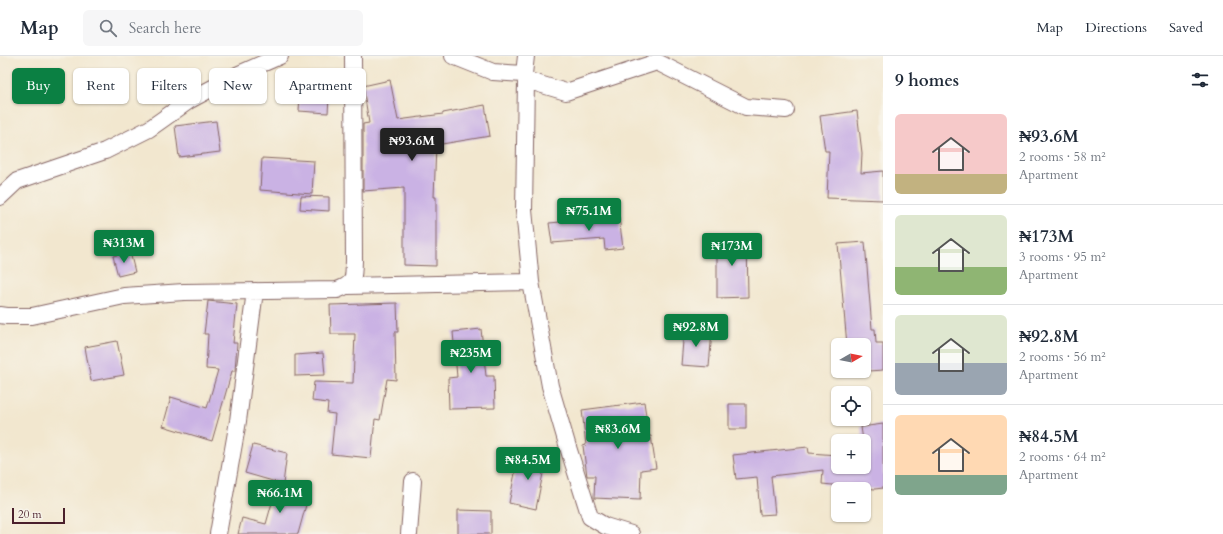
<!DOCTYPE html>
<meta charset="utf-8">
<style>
:root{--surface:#fff;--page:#f6f6f7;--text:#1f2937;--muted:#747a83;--line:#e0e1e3;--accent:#0b8043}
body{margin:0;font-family:Cardo,serif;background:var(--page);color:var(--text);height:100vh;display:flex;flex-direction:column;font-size:15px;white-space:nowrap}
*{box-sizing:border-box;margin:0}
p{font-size:13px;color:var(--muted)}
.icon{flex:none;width:22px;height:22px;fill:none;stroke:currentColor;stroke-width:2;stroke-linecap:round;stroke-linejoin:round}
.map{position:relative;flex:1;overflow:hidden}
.sheet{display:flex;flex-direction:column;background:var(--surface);width:340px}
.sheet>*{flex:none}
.top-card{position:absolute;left:12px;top:12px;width:380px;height:36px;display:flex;gap:8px}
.needle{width:26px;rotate:81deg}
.tools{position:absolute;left:831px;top:282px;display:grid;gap:8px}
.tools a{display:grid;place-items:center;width:40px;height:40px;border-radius:6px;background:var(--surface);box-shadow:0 1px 3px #0004;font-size:20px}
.scale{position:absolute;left:12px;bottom:10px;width:53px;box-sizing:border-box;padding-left:4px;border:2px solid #4a1f2b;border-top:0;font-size:11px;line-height:14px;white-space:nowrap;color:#4a1f2b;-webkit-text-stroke:3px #f7f3e8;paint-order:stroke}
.price{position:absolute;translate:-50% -34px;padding:0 9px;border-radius:4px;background:var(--accent);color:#fff;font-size:13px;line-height:26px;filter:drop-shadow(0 1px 2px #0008)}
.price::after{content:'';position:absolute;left:50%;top:24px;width:12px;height:9px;margin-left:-6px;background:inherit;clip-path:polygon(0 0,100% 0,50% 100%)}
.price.selected{background:#222;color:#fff}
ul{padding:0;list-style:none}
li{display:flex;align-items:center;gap:12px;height:100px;padding:0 12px}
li+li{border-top:1px solid var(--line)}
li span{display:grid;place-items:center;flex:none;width:112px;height:80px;border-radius:6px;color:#555}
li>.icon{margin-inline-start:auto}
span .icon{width:48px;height:48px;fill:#fffc;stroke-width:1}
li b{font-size:17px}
h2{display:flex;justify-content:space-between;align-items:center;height:48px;padding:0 12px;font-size:17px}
.tag{padding:0 14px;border-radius:6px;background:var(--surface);box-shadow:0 1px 3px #0004;font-size:14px;line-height:36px}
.tag.selected{background:var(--accent);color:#fff}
header{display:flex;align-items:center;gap:24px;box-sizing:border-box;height:56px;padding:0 20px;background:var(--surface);border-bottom:1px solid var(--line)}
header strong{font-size:19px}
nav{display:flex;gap:22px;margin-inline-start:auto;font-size:14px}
.search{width:280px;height:36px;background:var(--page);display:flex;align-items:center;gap:10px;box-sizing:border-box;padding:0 14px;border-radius:6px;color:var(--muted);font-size:15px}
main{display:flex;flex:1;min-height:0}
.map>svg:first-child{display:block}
.building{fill:#cab2e4}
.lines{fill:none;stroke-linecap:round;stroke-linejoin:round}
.minor-casing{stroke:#856564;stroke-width:18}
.minor{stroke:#fff;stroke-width:16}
</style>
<header>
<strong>Map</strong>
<div class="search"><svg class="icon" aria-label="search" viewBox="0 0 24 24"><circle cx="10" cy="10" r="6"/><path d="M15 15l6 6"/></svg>Search here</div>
<nav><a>Map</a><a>Directions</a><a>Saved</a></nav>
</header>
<main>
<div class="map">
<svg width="883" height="478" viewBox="0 0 883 478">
<rect width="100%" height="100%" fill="#f7f3e8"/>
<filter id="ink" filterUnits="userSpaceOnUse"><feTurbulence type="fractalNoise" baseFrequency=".025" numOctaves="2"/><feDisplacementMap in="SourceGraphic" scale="8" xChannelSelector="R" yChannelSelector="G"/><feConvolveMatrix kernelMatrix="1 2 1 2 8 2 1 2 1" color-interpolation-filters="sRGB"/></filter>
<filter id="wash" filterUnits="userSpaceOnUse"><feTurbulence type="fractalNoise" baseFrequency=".012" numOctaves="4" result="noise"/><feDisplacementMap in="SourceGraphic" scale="16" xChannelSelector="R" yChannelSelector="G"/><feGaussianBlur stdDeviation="0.9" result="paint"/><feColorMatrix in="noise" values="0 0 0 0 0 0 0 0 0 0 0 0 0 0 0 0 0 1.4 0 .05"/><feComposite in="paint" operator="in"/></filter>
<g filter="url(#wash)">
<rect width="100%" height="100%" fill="#f2e7cf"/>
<g id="blocks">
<!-- building -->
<path class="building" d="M390 24 398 64 443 58V57L485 49 490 80 436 89 434 141H436V210L404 209V132L363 135V68L369 67 363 30Z
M300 39 329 41 328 57 299 55Z
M857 55 862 97 861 117 883 115V144L827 142 829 95H825L820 60Z
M216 65 220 96 179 101 175 70Z
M262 102 314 105 312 138 260 134Z
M301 140 329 141V155L300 153Z
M619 161 623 192 605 194 604 183 552 187 549 167Z
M717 181H747L748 241 717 242Z
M865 186 872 273H875L876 287H883V314L854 316 853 315H864V289H847L838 188Z
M130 196 135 216 118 220 113 200Z
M208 245 237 248 233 287H237L235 315H232L212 385 163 370 171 341 207 352 218 314 206 313 208 278H204Z
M397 247 398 276H395L396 324 387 323 380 364 375 363 371 402 331 398 335 358 327 357 328 347 312 345 314 326 353 327 355 278H331L330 249Z
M481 273 486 320H494L495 352 449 353 448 322 457 321 453 276Z
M684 273 712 275 709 311 681 309Z
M117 285 124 319 91 325 85 291Z
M323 297 325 319 295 320V299Z
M644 346 649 380H651L656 412 641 414 640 444 594 442 595 420H587L583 390 586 389 582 354Z
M729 348H746V373H729Z
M883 368V432L875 433 822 428 823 414 771 420 775 458 760 459 757 421 736 423 733 399 808 391 809 397 838 399V411H867L861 371Z
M253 389 287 397 283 428 245 417Z
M519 397 546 402 536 453 509 447Z
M277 429 309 438 298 478H238L242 462 266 468Z
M458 454 491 455V478H458Z"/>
</g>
</g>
<g filter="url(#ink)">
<use href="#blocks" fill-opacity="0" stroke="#856564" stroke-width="1"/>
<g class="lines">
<!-- minor casing -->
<g class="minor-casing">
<path id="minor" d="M453 0 493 16 524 18
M526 0 524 18 526 24 524 154 531 226 550 330 567 388 590 461 605 470 631 478
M526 24 566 36 657 6 746 51 786 54
M0 141 17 125 105 95 149 73 190 44 239 18 280 0
M348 230 531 226
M0 259 7 260H32L124 240 184 236 337 234C356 227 353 222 354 205L353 0
M218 478 238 365 255 235
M409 478 413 425"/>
</g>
<!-- minor -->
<use href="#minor" class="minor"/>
</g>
</g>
</svg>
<div class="tools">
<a><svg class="needle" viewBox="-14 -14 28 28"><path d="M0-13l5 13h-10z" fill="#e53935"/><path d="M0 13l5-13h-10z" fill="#747a83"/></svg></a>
<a><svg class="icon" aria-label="locate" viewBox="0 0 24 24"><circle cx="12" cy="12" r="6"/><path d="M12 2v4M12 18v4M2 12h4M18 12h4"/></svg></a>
<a>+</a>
<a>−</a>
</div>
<div class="scale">20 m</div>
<b class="price selected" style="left:412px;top:106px">₦93.6M</b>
<b class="price" style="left:589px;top:176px">₦75.1M</b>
<b class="price" style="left:124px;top:208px">₦313M</b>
<b class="price" style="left:732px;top:211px">₦173M</b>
<b class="price" style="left:696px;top:292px">₦92.8M</b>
<b class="price" style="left:471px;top:318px">₦235M</b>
<b class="price" style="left:618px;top:394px">₦83.6M</b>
<b class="price" style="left:528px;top:425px">₦84.5M</b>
<b class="price" style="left:280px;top:458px">₦66.1M</b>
<div class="top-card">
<a class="tag selected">Buy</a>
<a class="tag">Rent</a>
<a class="tag">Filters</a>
<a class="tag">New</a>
<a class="tag">Apartment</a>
</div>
</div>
<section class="sheet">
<h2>9 homes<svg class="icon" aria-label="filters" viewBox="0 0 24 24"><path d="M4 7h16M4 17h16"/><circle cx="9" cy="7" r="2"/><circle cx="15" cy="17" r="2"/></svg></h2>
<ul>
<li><span style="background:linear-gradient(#f6c9c9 75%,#c2b280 0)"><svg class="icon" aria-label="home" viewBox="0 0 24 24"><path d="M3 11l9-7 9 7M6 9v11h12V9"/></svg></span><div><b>₦93.6M</b><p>2 rooms · 58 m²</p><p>Apartment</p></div></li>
<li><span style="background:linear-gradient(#dfe7d0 65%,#8fb573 0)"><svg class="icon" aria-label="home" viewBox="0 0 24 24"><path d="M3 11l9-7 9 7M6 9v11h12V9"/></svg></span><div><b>₦173M</b><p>3 rooms · 95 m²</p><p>Apartment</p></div></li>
<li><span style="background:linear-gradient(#dfe7d0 60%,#9aa5b1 0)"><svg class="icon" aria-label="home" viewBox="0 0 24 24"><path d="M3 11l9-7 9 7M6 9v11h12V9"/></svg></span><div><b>₦92.8M</b><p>2 rooms · 56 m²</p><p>Apartment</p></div></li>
<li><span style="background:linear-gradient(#ffd9b3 75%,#7fa58c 0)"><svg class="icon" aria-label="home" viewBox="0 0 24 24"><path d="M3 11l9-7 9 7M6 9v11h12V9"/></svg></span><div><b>₦84.5M</b><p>2 rooms · 64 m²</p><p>Apartment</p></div></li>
</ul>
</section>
</main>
